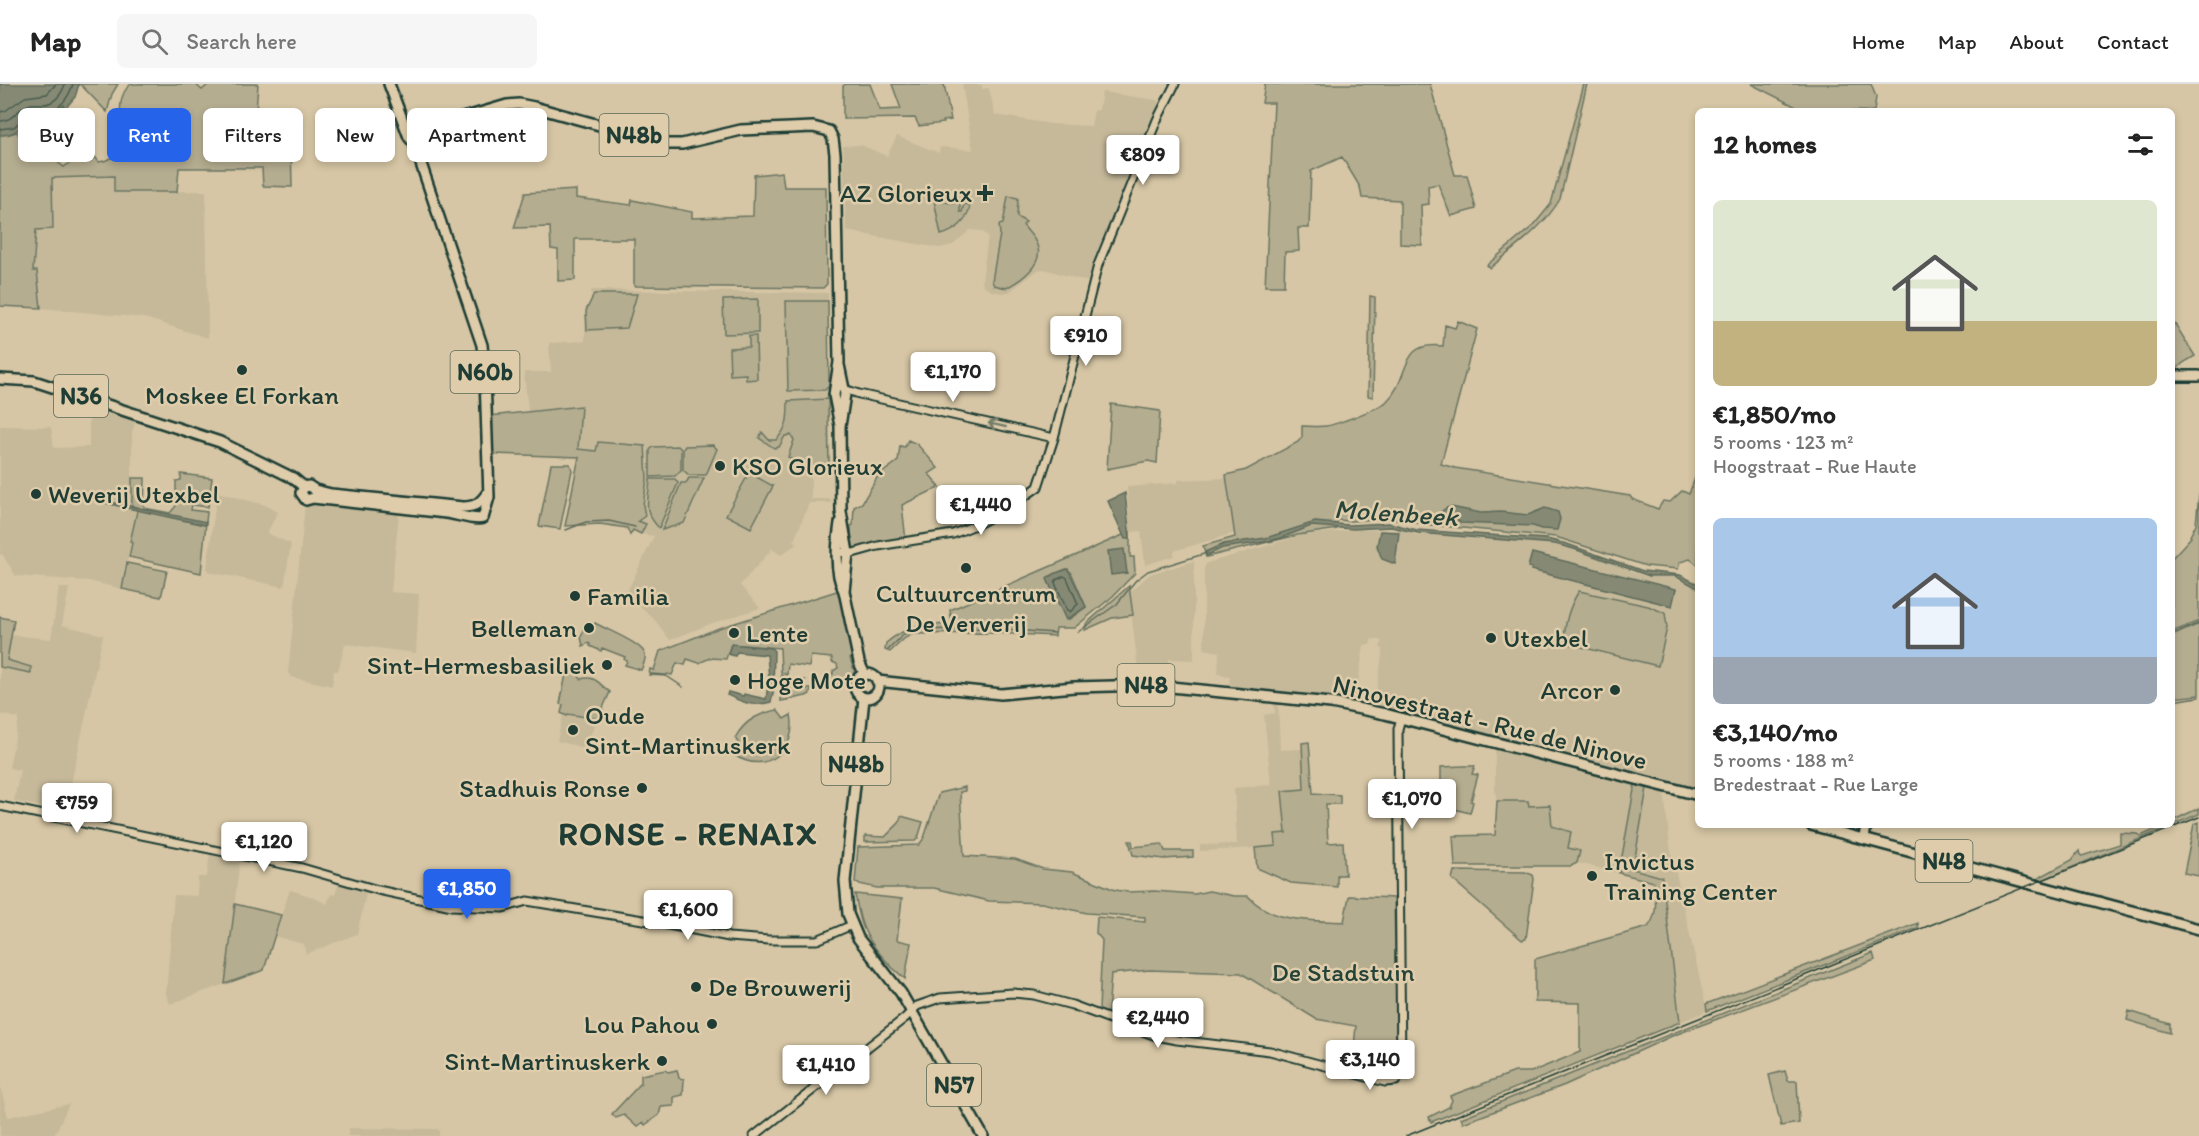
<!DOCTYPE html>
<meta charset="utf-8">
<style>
:root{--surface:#fff;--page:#f6f6f6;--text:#222;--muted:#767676;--line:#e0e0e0;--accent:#2563eb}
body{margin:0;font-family:Itim,sans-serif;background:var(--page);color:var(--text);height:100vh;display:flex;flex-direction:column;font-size:22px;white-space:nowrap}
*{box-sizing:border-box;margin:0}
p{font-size:20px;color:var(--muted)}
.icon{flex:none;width:33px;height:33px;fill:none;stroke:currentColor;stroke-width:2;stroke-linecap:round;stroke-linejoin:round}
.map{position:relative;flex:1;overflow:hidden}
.drawer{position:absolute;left:1695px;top:24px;width:480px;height:720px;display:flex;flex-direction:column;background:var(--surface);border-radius:9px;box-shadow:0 3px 9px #0003}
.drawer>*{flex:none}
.guide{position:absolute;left:18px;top:24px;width:570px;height:54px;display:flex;gap:12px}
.price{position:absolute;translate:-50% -51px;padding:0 14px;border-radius:6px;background:#fff;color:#222;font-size:20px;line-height:39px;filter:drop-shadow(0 2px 3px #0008)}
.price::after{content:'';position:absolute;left:50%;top:36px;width:18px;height:14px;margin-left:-9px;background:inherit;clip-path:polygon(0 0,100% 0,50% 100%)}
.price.active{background:var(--accent);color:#fff}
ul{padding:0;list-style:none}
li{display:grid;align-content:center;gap:12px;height:318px;padding:0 18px}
li span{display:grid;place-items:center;height:186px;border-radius:9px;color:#555}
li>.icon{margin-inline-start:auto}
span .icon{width:108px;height:108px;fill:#fffc;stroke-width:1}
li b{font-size:26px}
h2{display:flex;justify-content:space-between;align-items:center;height:72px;padding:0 18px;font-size:26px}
.chip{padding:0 21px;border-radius:9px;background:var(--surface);box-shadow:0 3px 9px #0003;font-size:21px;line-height:54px}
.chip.active{background:var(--accent);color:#fff}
header{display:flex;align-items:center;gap:36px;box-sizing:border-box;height:84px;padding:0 30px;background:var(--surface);border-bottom:2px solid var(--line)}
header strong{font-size:28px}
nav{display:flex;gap:33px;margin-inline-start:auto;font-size:21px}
.search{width:420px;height:54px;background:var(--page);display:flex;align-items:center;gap:15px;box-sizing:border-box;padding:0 21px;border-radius:9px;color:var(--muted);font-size:22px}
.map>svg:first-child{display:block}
.built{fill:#c5b99a}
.green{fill:#b5ad90;stroke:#6a7562;stroke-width:1.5;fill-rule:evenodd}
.water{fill:#868a74;stroke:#5d6b5a;stroke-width:1.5}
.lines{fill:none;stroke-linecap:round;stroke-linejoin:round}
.shore{stroke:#485c4e;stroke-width:1.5}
.stream{stroke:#5d6b5a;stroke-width:1.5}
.minor-casing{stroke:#1f3d34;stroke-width:11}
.major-casing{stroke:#1f3d34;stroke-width:14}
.minor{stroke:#deccaa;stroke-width:7}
.major{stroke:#deccaa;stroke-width:9}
.rail{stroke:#1f3d34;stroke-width:1.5}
.oneway{stroke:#757d69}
.poi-dot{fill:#1f3d34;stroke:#deccaa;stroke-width:2}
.labels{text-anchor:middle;stroke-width:5;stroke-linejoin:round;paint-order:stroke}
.shield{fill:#deccaa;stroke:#586857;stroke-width:1.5}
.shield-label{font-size:24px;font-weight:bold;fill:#1f3d34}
.poi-label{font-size:26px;fill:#1f3d34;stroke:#deccaa;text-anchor:start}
.street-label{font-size:26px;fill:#1f3d34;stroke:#deccaa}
.park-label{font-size:26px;fill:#264339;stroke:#deccaa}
.water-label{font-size:27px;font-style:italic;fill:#29453a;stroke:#deccaa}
.district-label{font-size:32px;font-weight:bold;letter-spacing:1.5px;fill:#1f3d34;stroke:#deccaa}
</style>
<header>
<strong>Map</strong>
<div class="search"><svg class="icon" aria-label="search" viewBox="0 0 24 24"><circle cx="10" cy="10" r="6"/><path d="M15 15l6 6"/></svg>Search here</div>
<nav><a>Home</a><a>Map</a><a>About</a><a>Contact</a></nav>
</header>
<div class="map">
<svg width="2199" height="1052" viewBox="0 0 2199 1052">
<rect width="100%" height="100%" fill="#d6c6a5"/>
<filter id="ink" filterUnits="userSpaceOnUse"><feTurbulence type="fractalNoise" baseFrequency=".0167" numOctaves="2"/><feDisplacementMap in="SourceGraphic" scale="12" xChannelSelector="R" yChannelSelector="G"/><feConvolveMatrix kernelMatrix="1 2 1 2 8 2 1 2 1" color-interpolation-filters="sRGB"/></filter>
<g filter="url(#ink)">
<!-- built -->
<path class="built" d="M962 0 982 1V5L989 4 995 31 1051 40 1091 42 1094 27 1099 26 1102 8 1156 16 1159 18 1149 48 1089 198 1044 185 1038 186 1009 208 1002 209 991 207 983 201 982 197 988 152 981 147 970 146 953 161 939 164 846 147 843 62 861 61 887 72 897 52 939 69 940 63 973 66Z
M114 92V108L206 107 208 254 145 234 41 224 37 188 33 187 36 145 53 144 52 94Z
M591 206 828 209 831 389H811V415H831V419H809L794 457 798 459 781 471 772 465 740 501 760 524 710 540 670 556 654 535 626 510 654 452 641 450 645 440 622 432 591 366 578 365 581 323 528 327 524 288H551L549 259 585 257V224L591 223Z
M93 323 136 337 132 348V421L138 422 122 505 89 497 16 492 2 470 0 471V342L51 343 54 364 89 363V334Z
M1227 394 1235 449 1174 467V472L1145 481 1141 447 1130 448 1127 403 1178 399V396Z
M217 408 265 421 278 428 267 449 291 460 284 503 209 488 207 485Z
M316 420 399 429 391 508 419 510 416 569 345 560 338 587H334L332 602 291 593 288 589 305 421Z
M1353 446H1403L1417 451H1455L1552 460 1573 465 1646 493H1675L1698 504V706L1374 622 1383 565 1380 564 1382 557 1372 555 1370 561H1364L1355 618 1229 604 1230 592 1218 590 1219 568 1204 565V484L1207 479 1304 451Z
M1194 477V576L1169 575 1170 597 1139 594 1129 509 1150 490Z
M59 504H69L62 541 103 551 65 728 14 717 20 686 9 684 19 634 0 630V583L31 589V583L7 576 11 551 51 555Z
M1274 617H1278L1280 666 1303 665 1304 706 1282 708 1286 749 1276 763 1200 767V761L1237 760 1234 704 1271 701 1264 631 1275 629Z
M568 630 598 635 584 664 557 657 563 631H567Z
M1495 663 1635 700 1619 789 1577 779 1579 767 1568 764 1552 742 1529 722 1528 717H1497L1495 707Z
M1647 704 1664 707 1670 762 1707 927 1680 938 1662 793 1633 785Z
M210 768 240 774 225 900 170 920 166 910 174 811 197 812 198 793H207Z
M339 798 367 806 357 850 306 870 303 860 274 852 290 806 313 813 327 820 331 810 335 811Z
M0 1001 8 1033 69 1020 54 1052H0Z
M349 1044 436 1045 439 1046V1052H348Z"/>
<!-- green -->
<path class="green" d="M80 0H118L112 10 107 28Z
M131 0H195L202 6 209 0H258L254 56 291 61 292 103 263 102 262 84H179L177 108H114V92L52 94 53 145 36 146 33 187H37L41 224 0 222V51L17 48 32 73 51 64 55 76 64 83 89 65 99 78C140 72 105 20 131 0Z
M846 0H870L880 26 901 25 892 0H944L951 36 943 37 944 39 919 42 915 34 843 35V2Z
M1265 0H1430L1455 91H1467L1476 125 1451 132 1438 100 1428 102 1429 120 1421 121 1422 161 1400 160V116L1362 114 1360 103 1342 73 1311 87 1309 144H1298L1299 167 1285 168 1284 202H1265L1274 19H1262Z
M1584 0H1587L1560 115C1544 143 1515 163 1490 184L1487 181 1534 141 1551 120Z
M1751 0H1871L1876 13 1874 27H1804Z
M782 88 784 103H826L827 200 823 204 634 202V155H575V196L558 197V166L551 165 550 143 514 144 525 109 576 106V114L631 121 632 116 692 128V134L753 132 754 91Z
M1008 112 1018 114 1017 133 1026 138 1023 141C1027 147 1035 154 1037 161 1045 180 1020 197 1006 204L994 201 992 197 1000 150 999 141 1003 140Z
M934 116 938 118 960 119V128H962L964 120 970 121C968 137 956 147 941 151Z
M594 210H637L627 244 587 246 586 227Z
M1370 212 1375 213V218L1373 313 1368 312Z
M758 215V249L724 250 723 216Z
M786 217H828L829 302 825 306 788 307Z
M1458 237 1477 245 1441 380 1455 384 1630 412 1632 415 1658 425 1663 417 1670 418 1682 407 1689 410 1698 386V481L1690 475 1680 478 1678 485 1646 482 1556 453 1431 441 1391 434 1350 437 1337 436V445L1298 451 1206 473 1203 462 1235 453 1226 391 1246 386 1298 358 1302 353V342C1310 342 1318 343 1326 342 1335 341 1380 324 1386 318 1412 294 1397 256 1443 262L1445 241 1455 244Z
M2172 240H2175L2195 272 2183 279 2172 290Z
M749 252H756L757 295 746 296V290L730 291 729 264 749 263Z
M828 315 829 388 810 387 788 373 794 356 791 351 785 352 779 363 774 364 759 354 762 348 769 356H776C788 344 788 334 788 317Z
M1111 320 1160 327 1157 379 1148 377 1107 385Z
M581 322 578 365 596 367 598 358 645 362 647 395 643 421 645 432 638 437 646 440 641 450 633 446 630 451 627 444 600 440 565 442 579 373 492 370 490 332Z
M908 356 917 360 938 384 929 390 940 403 902 421 906 457 852 465 851 442 853 441 854 423 862 419 878 392 898 377 900 362 905 363Z
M713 361 717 365 706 391H689L683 386V365L685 362Z
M678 362 681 365V386L675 392 650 393V366L653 363Z
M551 380H570L572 386 560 445 539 442Z
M749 389 773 402 751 444 726 431Z
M181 390 212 394 208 423 192 421 191 426 207 428 201 489 129 473 132 459 130 458 138 423 132 422V394H145L144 424 170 429 176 422V397L181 396Z
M689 394H704L684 439 662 446 681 399H686Z
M650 395H675L678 399 659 444C641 425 649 417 650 395Z
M2199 410V537L2172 548V474L2191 453 2190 452 2196 440Z
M1130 448V473H1134L1135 489 1113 512 1074 544H1056L1055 552 993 549 913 550 905 554 890 568 885 566 886 559C909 540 924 541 952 540L950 526ZM1066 485 1071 488 1086 523 1068 536 1048 493Z
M127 479 167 487 161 513 122 505Z
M1129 502 1133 531 1112 534 1085 546 1086 540Z
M840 506 855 573 850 574 855 589C848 599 832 608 820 605L824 595 829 596 830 590H833V587L838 584 837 580 832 578V574L811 572 809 583 788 580 787 591 781 588 780 564 731 560 726 575 710 574 699 579 687 575 685 581 677 579 672 591 667 590 666 592 649 591 650 585 654 586 660 567 719 544Z
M1579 507 1648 522 1665 529 1667 544 1658 582 1565 559C1563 541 1570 521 1579 507Z
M0 533 14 536 7 576 31 583V589L0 583Z
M595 539C605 545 644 560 645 571 646 576 643 582 641 586L625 581 627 577 624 575 625 573 602 564 601 567 590 562V560L588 559 583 562 581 553 587 540 593 542Z
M2199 540V611L2172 614V552Z
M568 580 573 584 581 595C597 591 599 601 610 608L598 635 568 630 567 632 561 629 563 621 560 620Z
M781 591 797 597 805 596 803 599 805 605H811L810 610 806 612 781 617Z
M777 626 784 635 791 631C798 666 766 692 734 671L742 665 735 654C745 636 758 630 777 626Z
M1309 658 1313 709 1340 711V720H1326L1328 759 1343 758 1345 791H1337V803L1291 799 1257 784 1255 764 1276 762 1275 750 1286 749 1282 707 1304 705 1302 659Z
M1464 682H1475L1472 690 1478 691 1471 717 1473 718 1470 729 1450 724 1448 729 1441 727V683Z
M1635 700 1647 704 1633 785 1662 793 1680 938 1431 1038 1429 1033 1449 1023 1452 1016 1450 1012 1515 988H1531L1580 968V919L1535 918V875L1648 843C1659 830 1655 813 1654 798L1619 789Z
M965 703V707L960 708 964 772 1015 775 1043 785 1072 788 1115 806 1128 808 1154 807 1195 810 1209 807 1234 812H1248C1272 839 1310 836 1344 838L1349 812 1394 814 1397 974C1396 1006 1373 990 1352 984L1356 942 1316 935 1241 889 1149 886 1111 890 1108 929 1099 926 1102 856 1096 849 1097 833 1145 838V833L1087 829 1042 819 989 817 934 804H877L855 799 858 763 919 761 924 754 939 709Z
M1497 717H1528L1529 722 1550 721 1552 742 1571 748 1568 764 1580 767 1577 779 1571 782H1455L1453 752 1495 751Z
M2199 724V730L2040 797H2033L2072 776 2079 767 2080 771 2082 772 2120 760V749L2138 750 2141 752 2165 741H2172V737Z
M901 732 923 738 918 754 915 757 865 758V752L885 753 899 739Z
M2199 738V792L2184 789 2194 740Z
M1129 757H1132L1133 763 1162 760 1165 767H1193V773L1164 775 1133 771Z
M1454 787 1525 788 1533 791 1534 795 1526 855 1522 856 1452 795Z
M855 810 902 815 897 856 911 859 905 895C889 882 871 862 863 843 859 833 857 821 855 810Z
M235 820 281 831 264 886 225 900Z
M1918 839V844L1707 927 1706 920Z
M1873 869 1875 876 1672 952 1565 1001 1463 1039 1461 1034Z
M2129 927 2170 940V949L2127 936Z
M665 986 668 988 677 986 679 994 684 995 683 1011 674 1013V1022L661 1023 659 1031 645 1041 643 1038 637 1043 624 1031 616 1034 612 1030 641 999V991Z
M1785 987 1788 997H1797L1799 1039 1781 1042 1769 991Z"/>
<!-- water -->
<path class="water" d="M0 0H79L75 13 65 25 64 21 60 24 63 26 48 34 33 33C20 42 17 52 0 51Z
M1125 409 1130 454 1125 455 1108 417Z
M73 410 206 438 205 441 73 412Z
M1451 423 1481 429 1501 428 1528 431 1545 424 1558 428 1560 435 1557 446 1541 445 1533 442 1461 439 1456 435C1439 442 1414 435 1395 433L1393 431 1395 426 1435 433 1446 424Z
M1315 438 1349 441 1389 439 1417 446 1547 455 1567 460 1643 487 1680 491 1698 500V504L1675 492H1649L1574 465 1555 460 1418 449 1391 443 1353 445 1311 442 1281 454 1264 458 1222 464 1206 472 1205 468 1224 460 1266 454Z
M1380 447 1399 448 1395 480 1382 475 1377 462Z
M1124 465 1127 489 1111 491 1108 467Z
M1532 469 1676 505 1672 522 1531 486 1532 484 1528 483Z
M1068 485 1086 523 1066 536 1047 495 1056 489Z
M731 560 771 564 774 567 773 610 771 618C752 623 744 619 727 611L728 608 743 612 744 610 766 615 769 594 767 571 737 568 735 572 728 570Z"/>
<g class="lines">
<!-- shore -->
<path class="shore" d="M0 28 5 27 25 13 47 10 56 0
M0 37C13 37 16 26 28 21 33 19 37 20 42 20 54 21 62 10 65 0
M0 45 14 43 31 28C36 27 41 29 46 28 60 26 69 13 73 0
M1064 492 1067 494 1078 520 1070 528 1067 526 1055 499 1056 496Z"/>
<!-- stream -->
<path class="stream" d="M60 411 61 409 68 410
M566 446 586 438 609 437 635 443
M1078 548 1117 520 1136 496 1148 487 1207 469
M2172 550 2199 539
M888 566 904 550 920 546 985 544 1055 549
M650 590 665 591 683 603
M2172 617 2199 613"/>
<!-- minor casing -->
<g class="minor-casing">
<path id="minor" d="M841 304 859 310 1054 354
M837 468 853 469 878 462 953 450 978 440 1010 423 1038 403 1054 354 1098 181 1157 36 1175 0
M0 722 302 784 378 806 452 822 503 824 527 817 643 836 729 853 769 856H817L852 841
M754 1052 905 934 917 922 940 914 1013 909 1034 911 1072 921 1156 952 1177 956 1270 967 1385 998 1396 997 1401 987 1398 645 1401 634"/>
</g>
<!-- major casing -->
<g class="major-casing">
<path id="major" d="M408 50 507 21 519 20 534 23 668 60H682L741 46 813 43 829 47 833 55 835 70 839 278 834 311 840 342
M414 59 428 56 443 41
M839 281 845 310 840 342 841 428 848 469 844 507 859 578 865 591
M2172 292H2199
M0 295 34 297 220 358 293 394 304 403
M304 403 301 409 306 416 313 414 446 429C456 430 475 437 483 434L489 413 485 293 482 261 414 59 409 53 389 0
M304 403 309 402 315 406 331 410 463 423C475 423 481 419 488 408
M840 439C837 460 834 487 844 507
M855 602a12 12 0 1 1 24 0a12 12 0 1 1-24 0Z
M877 597 1001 610 1074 603 1151 601 1331 619 1385 630 1698 711
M864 614 845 797 848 830 858 854 901 909 983 1052
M1811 741 2199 845
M1864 755 1866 741"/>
</g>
<!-- minor -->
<use href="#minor" class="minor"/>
<!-- major -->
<use href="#major" class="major"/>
<!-- rail -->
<path class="rail" d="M1406 1052 2199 733"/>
</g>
<!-- one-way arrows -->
<defs><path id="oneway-shaft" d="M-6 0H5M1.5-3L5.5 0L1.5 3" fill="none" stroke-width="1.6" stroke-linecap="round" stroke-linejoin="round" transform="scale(1.5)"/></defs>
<use class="oneway" href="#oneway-shaft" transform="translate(997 341) rotate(-167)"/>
</g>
<!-- markers -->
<g class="poi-dot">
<path d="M982 100h6v6h6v6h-6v6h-6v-6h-6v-6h6z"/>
<circle cx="242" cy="286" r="6"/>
<circle cx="720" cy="382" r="6"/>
<circle cx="36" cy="410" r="6"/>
<circle cx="966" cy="484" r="6"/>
<circle cx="575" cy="512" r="6"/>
<circle cx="589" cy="544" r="6"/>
<circle cx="734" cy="549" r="6"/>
<circle cx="1491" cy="554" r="6"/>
<circle cx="607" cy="581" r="6"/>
<circle cx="735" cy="596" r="6"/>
<circle cx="1615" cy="606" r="6"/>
<circle cx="573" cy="646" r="6"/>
<circle cx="642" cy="704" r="6"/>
<circle cx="1592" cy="792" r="6"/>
<circle cx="696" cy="903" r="6"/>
<circle cx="712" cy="940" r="6"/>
<circle cx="662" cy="977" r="6"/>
</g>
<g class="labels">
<!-- shield labels -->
<g class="shield">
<rect x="599.5" y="30" width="69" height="42" rx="4.5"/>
<rect x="450.5" y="267" width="69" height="42" rx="4.5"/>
<rect x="54" y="291" width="54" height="42" rx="4.5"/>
<rect x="1117.5" y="580" width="57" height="42" rx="4.5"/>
<rect x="821.5" y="659" width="69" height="42" rx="4.5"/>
<rect x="1915.5" y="756" width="57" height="42" rx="4.5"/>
<rect x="927" y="980" width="54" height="42" rx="4.5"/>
</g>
<g class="shield-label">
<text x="634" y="59">N48b</text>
<text x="485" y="296">N60b</text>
<text x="81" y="320">N36</text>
<text x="1146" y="609">N48</text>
<text x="856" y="688">N48b</text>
<text x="1944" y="785">N48</text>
<text x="954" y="1009">N57</text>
</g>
<!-- poi labels -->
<g class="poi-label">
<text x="972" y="118" text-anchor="end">AZ Glorieux</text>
<text x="242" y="320" text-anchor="middle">Moskee El Forkan</text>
<text x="732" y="391">KSO Glorieux</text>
<text x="48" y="419">Weverij Utexbel</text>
<text x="966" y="518" text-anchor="middle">Cultuurcentrum<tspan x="966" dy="30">De Ververij</tspan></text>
<text x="587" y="521">Familia</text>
<text x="577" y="553" text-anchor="end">Belleman</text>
<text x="746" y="558">Lente</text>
<text x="1503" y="563">Utexbel</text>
<text x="595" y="590" text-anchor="end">Sint-Hermesbasiliek</text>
<text x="747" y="605">Hoge Mote</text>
<text x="1603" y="615" text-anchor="end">Arcor</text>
<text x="585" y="640">Oude<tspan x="585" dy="30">Sint-Martinuskerk</tspan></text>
<text x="630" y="713" text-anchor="end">Stadhuis Ronse</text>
<text x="1604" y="786">Invictus<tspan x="1604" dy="30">Training Center</tspan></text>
<text x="708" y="912">De Brouwerij</text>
<text x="700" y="949" text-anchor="end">Lou Pahou</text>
<text x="650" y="986" text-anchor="end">Sint-Martinuskerk</text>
</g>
<!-- street labels -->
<g class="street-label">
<text transform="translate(1490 638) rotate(14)" y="9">Ninovestraat - Rue de Ninove</text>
</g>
<!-- park labels -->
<g class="park-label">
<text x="1343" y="897">De Stadstuin</text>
</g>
<!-- water labels -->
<g class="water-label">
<text transform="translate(1396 429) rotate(4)" y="9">Molenbeek</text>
</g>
<!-- district labels -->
<g class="district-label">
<text x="688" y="761">RONSE - RENAIX</text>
</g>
</g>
</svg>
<b class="price" style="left:1143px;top:102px">€809</b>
<b class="price" style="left:1086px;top:283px">€910</b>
<b class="price" style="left:953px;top:319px">€1,170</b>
<b class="price" style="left:981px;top:452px">€1,440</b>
<b class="price" style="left:1412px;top:746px">€1,070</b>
<b class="price" style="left:77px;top:750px">€759</b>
<b class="price" style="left:264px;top:789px">€1,120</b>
<b class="price active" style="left:467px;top:836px">€1,850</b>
<b class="price" style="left:688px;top:857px">€1,600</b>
<b class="price" style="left:1158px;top:965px">€2,440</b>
<b class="price" style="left:1370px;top:1007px">€3,140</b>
<b class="price" style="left:826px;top:1012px">€1,410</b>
<div class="guide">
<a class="chip">Buy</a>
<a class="chip active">Rent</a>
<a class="chip">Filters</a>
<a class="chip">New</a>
<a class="chip">Apartment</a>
</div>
<section class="drawer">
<h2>12 homes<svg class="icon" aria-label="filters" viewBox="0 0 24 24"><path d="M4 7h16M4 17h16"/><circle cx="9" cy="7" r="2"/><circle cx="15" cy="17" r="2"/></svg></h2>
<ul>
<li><span style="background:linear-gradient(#dfe7d0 65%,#c2b280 0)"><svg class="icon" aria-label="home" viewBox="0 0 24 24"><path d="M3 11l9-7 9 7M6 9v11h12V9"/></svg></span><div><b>€1,850/mo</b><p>5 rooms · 123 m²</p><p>Hoogstraat - Rue Haute</p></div></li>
<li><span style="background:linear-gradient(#a9c7e8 75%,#9aa5b1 0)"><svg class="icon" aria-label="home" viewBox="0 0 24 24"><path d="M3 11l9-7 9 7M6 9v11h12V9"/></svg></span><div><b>€3,140/mo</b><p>5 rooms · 188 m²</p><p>Bredestraat - Rue Large</p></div></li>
</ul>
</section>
</div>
